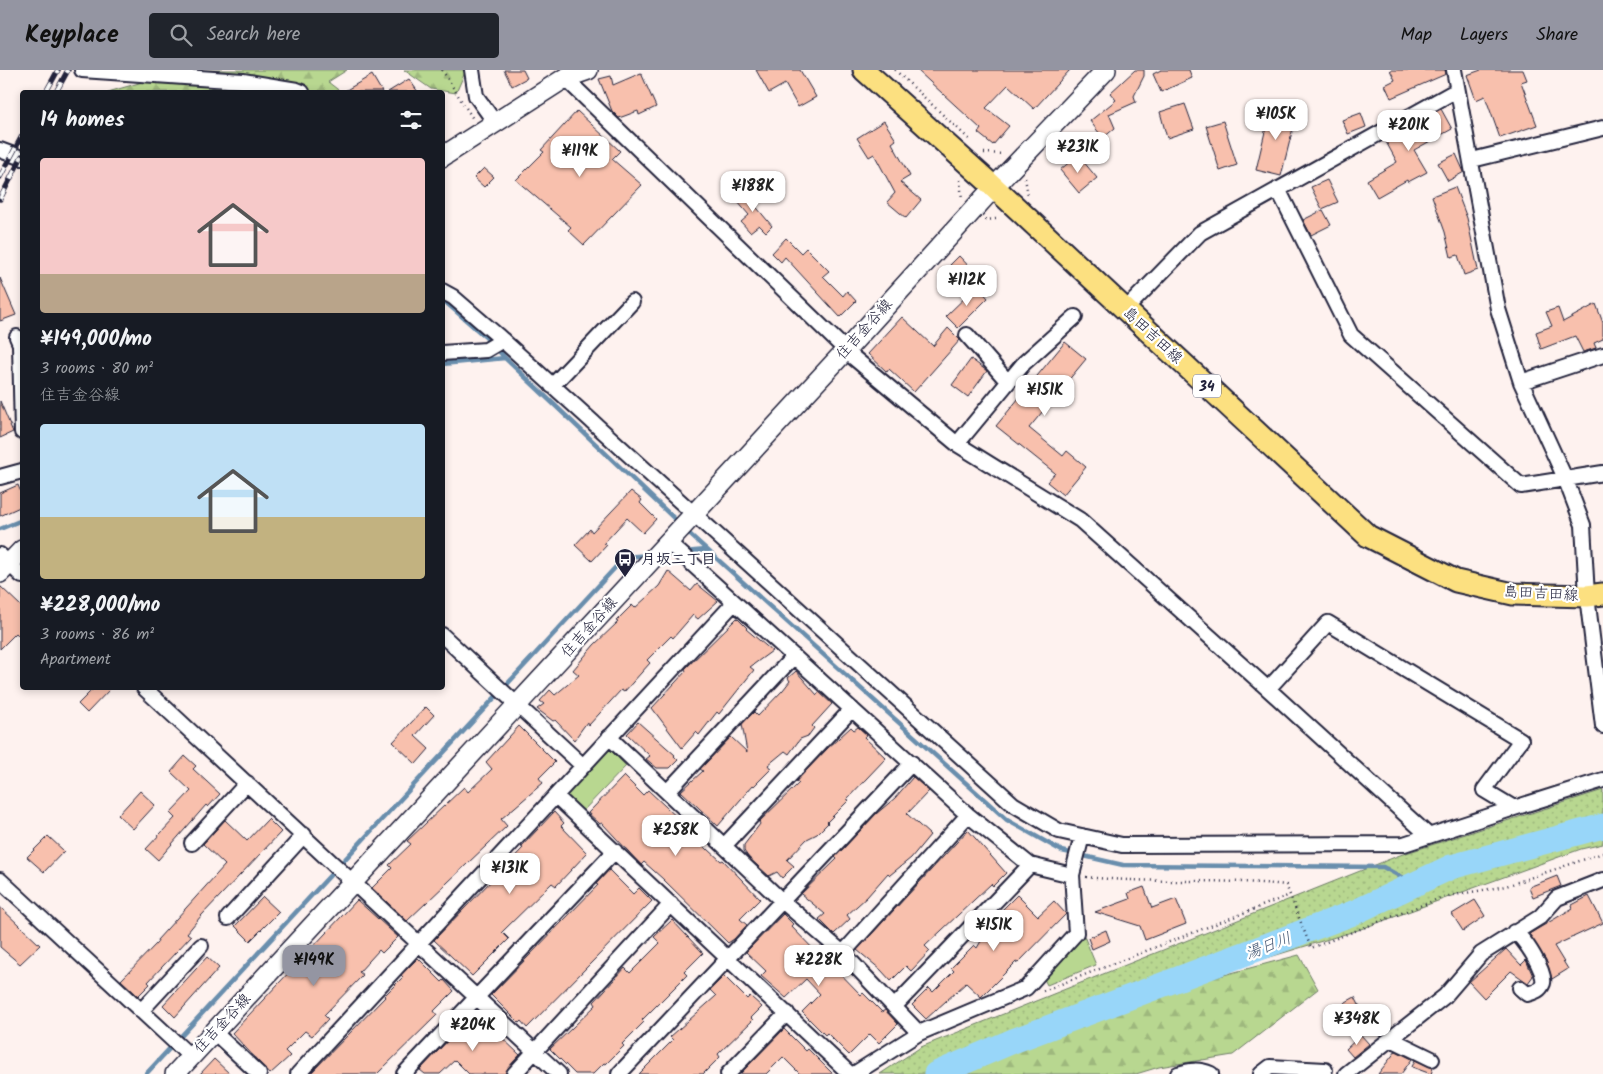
<!DOCTYPE html>
<meta charset="utf-8">
<style>
:root{--surface:#171b24;--page:#20242c;--text:#f1f3f6;--muted:#9ea1a6;--accent:#9495a2}
body{margin:0;font-family:Kalam,"Klee One",sans-serif;background:var(--page);color:var(--text);height:100vh;display:flex;flex-direction:column;font-size:19px;white-space:nowrap}
*{box-sizing:border-box;margin:0}
p{font-size:16px;color:var(--muted)}
.icon{flex:none;width:28px;height:28px;fill:none;stroke:currentColor;stroke-width:2;stroke-linecap:round;stroke-linejoin:round}
.map{position:relative;flex:1;overflow:hidden}
.sheet{position:absolute;left:20px;top:20px;width:425px;height:600px;display:flex;flex-direction:column;background:var(--surface);border-radius:5px;box-shadow:0 2px 8px #0003}
.sheet>*{flex:none}
.price{position:absolute;translate:-50% -42px;padding:0 11px;border-radius:10px;background:#fff;color:#222;font-size:16px;line-height:32px;filter:drop-shadow(0 1px 2px #0008)}
.price::after{content:'';position:absolute;left:50%;top:30px;width:15px;height:11px;margin-left:-8px;background:inherit;clip-path:polygon(0 0,100% 0,50% 100%)}
.price.selected{background:var(--accent);color:#111}
ul{padding:0;list-style:none}
li{display:grid;align-content:center;gap:10px;height:265px;padding:0 20px}
li span{display:grid;place-items:center;height:155px;border-radius:5px;color:#555}
li>.icon{margin-inline-start:auto}
span .icon{width:90px;height:90px;fill:#fffc;stroke-width:1}
li b{font-size:21px}
h2{display:flex;justify-content:space-between;align-items:center;height:60px;padding:0 20px;font-size:21px}
header{display:flex;align-items:center;gap:30px;box-sizing:border-box;height:70px;padding:0 25px;background:var(--accent);color:#111}
header strong{font-size:24px}
nav{display:flex;gap:28px;margin-inline-start:auto;font-size:18px}
.search{width:350px;height:45px;background:var(--page);display:flex;align-items:center;gap:12px;box-sizing:border-box;padding:0 18px;border-radius:5px;color:var(--muted);font-size:19px}
.map>svg:first-child{display:block}
.grass{fill:url(#grass-dots);stroke:#6d7c66}
.forest{fill:url(#forest-firs);stroke:#6d7c66}
.park{fill:#b8d790;stroke:#6d7c66}
.lines{fill:none;stroke-linecap:round;stroke-linejoin:round}
.stream{stroke:#698ead;stroke-width:4.5}
.river{stroke:#98d6f9;stroke-width:25}
.building{fill:#f8c0ad;stroke:#22223b}
.street-casing{stroke:#22223b;stroke-width:18}
.secondary-casing{stroke:#22223b;stroke-width:22}
.primary-casing{stroke:#22223b;stroke-width:25}
.path{stroke:#22223b;stroke-width:2.5;stroke-dasharray:1 4;stroke-linecap:butt}
.street{stroke:#fff;stroke-width:14}
.secondary{stroke:#fff;stroke-width:19}
.primary{stroke:#fce080;stroke-width:21}
.rail-casing{stroke:#22223b;stroke-width:5.5}
.rail{stroke:#fff;stroke-width:4;stroke-dasharray:11;stroke-linecap:butt}
.labels{text-anchor:middle;stroke-width:4.5;stroke-linejoin:round;paint-order:stroke}
.shield{fill:#fff;stroke:#646476;stroke-width:1}
.shield-label{font-size:14px;font-weight:bold;fill:#22223b}
.street-label{font-size:15px;fill:#22223b;stroke:#fff}
.poi-label{font-size:15px;font-weight:bold;fill:#22223b;stroke:#fff;text-anchor:start}
.water-label{font-size:16px;font-style:italic;fill:#455874;stroke:#fff}
</style>
<header>
<strong>Keyplace</strong>
<div class="search"><svg class="icon" aria-label="search" viewBox="0 0 24 24"><circle cx="10" cy="10" r="6"/><path d="M15 15l6 6"/></svg>Search here</div>
<nav><a>Map</a><a>Layers</a><a>Share</a></nav>
</header>
<div class="map">
<svg width="1603" height="1004" viewBox="0 0 1603 1004">
<defs>
<pattern id="grass-dots" width="8" height="8" patternUnits="userSpaceOnUse" patternTransform="scale(1.25)"><rect width="8" height="8" fill="#b8d790"/><path d="M2 2h.1M6 6h.1" fill="none" stroke="#9eb87d" stroke-width="1.8" stroke-linecap="round"/></pattern>
<pattern id="forest-firs" width="22" height="20" patternUnits="userSpaceOnUse" patternTransform="scale(1.25)"><rect width="22" height="20" fill="#b8d790"/><path d="M5 1l3.5 6h-7zM16 11l3.5 6h-7z" fill="#9eb87d"/></pattern>
</defs>
<rect width="100%" height="100%" fill="#fef2ef"/>
<filter id="ink" filterUnits="userSpaceOnUse"><feTurbulence type="fractalNoise" baseFrequency=".02" numOctaves="2"/><feDisplacementMap in="SourceGraphic" scale="10" xChannelSelector="R" yChannelSelector="G"/><feConvolveMatrix kernelMatrix="1 2 1 2 8 2 1 2 1" color-interpolation-filters="sRGB"/></filter>
<g filter="url(#ink)">
<!-- grass -->
<path class="grass" d="M1603 720V774L1581 779 1358 860 1234 898 1053 966 965 1004H880L921 977 1400 785Z"/>
<!-- forest -->
<path class="forest" d="M184 0H347L328 12 341 22H108Z
M404 0H466L456 23 431 19Z
M1299 885 1318 919 1233 985 1159 997 1136 1004H957L971 996 1201 911Z"/>
<!-- park -->
<path class="park" d="M608 678 626 696 580 744 561 725Z
M1084 866 1096 895 1047 915 1044 909Z"/>
<g class="lines">
<!-- stream -->
<path class="stream" d="M442 229 490 271 505 288
M442 294 505 288 680 454
M0 459 22 450
M685 460 1007 750 1062 781 1123 795 1383 797 1403 808 1422 811
M684 482 706 480
M146 1004 625 487 649 485"/>
<!-- river -->
<path class="river" d="M936 1004 1013 971 1353 843 1451 797 1603 756"/>
</g>
<!-- building -->
<path class="building" d="M504 0H523L527 8 512 16Z
M756 0H800L816 27 798 37 785 14 769 23Z
M917 0H1070L1034 39 1008 15 986 38 1009 56 993 75 978 63 981 59Z
M1135 0H1144V6L1134 26 1136 32 1109 44 1115 58 1103 68 1090 51 1116 30 1110 23Z
M1161 0H1189L1192 8 1161 22 1153 4Z
M1390 0H1445L1446 4 1391 28 1385 15 1395 10Z
M1481 0H1523L1527 10 1521 12 1537 55 1500 68 1485 26 1476 30 1467 5Z
M641 3 656 37 639 45 638 41 619 48 612 41 599 9 611 6 613 15Z
M372 5 382 22H343Z
M409 9 418 22H388Z
M1185 34 1194 59 1167 68 1160 42Z
M1271 36 1297 42 1281 106 1256 100Z
M1441 39 1452 59 1414 80 1427 102 1408 112 1407 110 1377 127 1367 110 1397 92 1385 70Z
M577 41 620 81 612 89 642 115 584 175 568 160 571 157 516 110 544 82 541 80Z
M1361 43 1366 57 1348 64 1342 50Z
M884 51 896 70 892 73 910 106 900 112 921 130 906 148 887 132 895 123 874 84 869 87 857 68Z
M1223 51 1237 95 1220 101 1206 56Z
M1456 84 1464 102 1448 111 1438 93Z
M1078 85 1097 108 1079 123 1060 100Z
M484 98 494 107 484 117 474 108Z
M1327 110 1338 132 1322 139 1311 117Z
M1455 117 1467 148 1478 200 1464 205 1458 185 1451 187 1445 162 1432 126Z
M750 119 758 128 753 133 772 156 766 162 759 155 750 162 741 152 749 145 737 131Z
M1323 140 1331 155 1311 165 1303 150Z
M786 168 801 183 806 178 829 201 823 206 843 226 847 221 856 231 840 247 785 187 781 192 772 183Z
M959 186 981 209 972 218 950 195Z
M0 208 16 245 0 251Z
M977 216 988 228 958 258 946 246Z
M1596 234 1603 253V269L1594 273 1596 278 1583 282 1575 266 1541 279 1536 262 1552 256 1546 242 1558 238 1563 252Z
M902 247 933 276 948 258 960 270 914 322 889 299 887 302 868 284Z
M1065 272 1086 289 1029 358 1063 386 1067 381 1086 397 1063 425 1047 412 1055 403 996 356Z
M971 289 987 301 968 327 952 315Z
M0 331 13 362 0 368Z
M18 415 22 425V436L0 446V423Z
M631 421 642 430 640 433 656 449 643 463 627 448 604 473 607 475 592 491 575 475 590 459 592 462Z
M668 501 691 521 697 514 718 531 698 549 693 545 673 568 671 566 647 590 650 593 624 622 621 620 589 655 587 652 574 670 555 650 553 651 537 639 544 634 540 631 550 620 555 625 579 605 573 600 594 575 618 552 616 551 632 535 635 538 659 516Z
M0 516 22 537V569L16 563 0 579Z
M737 548 747 558 746 559 772 581 750 597 754 600 719 644 717 642 699 665 696 662 682 678 652 638 686 601 685 599Z
M796 601 817 625 819 622 832 634 812 656 814 658 808 666 800 669 789 684 785 681 768 695 771 699 754 716 753 715 718 756 681 721 703 701 700 699 731 667 747 682 742 654 754 642 758 646 783 620 790 611 788 608Z
M94 618H111L87 643 78 634Z
M426 637 434 645 415 666 429 679 416 694 393 672Z
M638 652 675 685 674 686 678 690 670 698H657L646 689 650 686 627 664Z
M519 656 555 692 539 708 543 713 501 749 507 756 407 851 372 818 392 798 389 795 411 774 407 771 464 717 468 722 492 699 486 692Z
M851 657 854 660 858 657 867 665 864 667 886 688 847 729 849 730 827 752 828 753 817 764 807 769 787 790 794 796 782 808 777 802 769 806 749 788 744 781V775L760 754 759 752 799 713 796 711 828 678Z
M185 686 196 696 193 699 220 724 208 737 206 735 158 790 146 779 175 748 170 743 191 721 171 702Z
M624 706 643 725 648 720 682 752 681 754 707 780 708 779 721 791 723 790 760 829 740 849 747 855 734 869 728 873 663 809 644 792 641 795 602 753 600 754 588 743Z
M913 707 929 721 907 744 930 765 911 788 890 805 888 803 867 827 847 845 850 849 834 864 819 849 825 844 801 824 837 789 835 787 876 744 895 728Z
M140 721 155 735 133 759 118 745Z
M554 742 564 753 561 756 587 783 556 816 552 813 502 862 509 869 472 906 434 870 523 778 521 777Z
M268 749 281 762 201 846 187 863 191 866 148 912 150 914 138 926 121 910 158 872 157 870 225 795 203 774 225 750 247 771Z
M968 760 1006 803 993 816 991 814 925 876 930 881 911 901 906 896 891 911 881 900 857 880Z
M48 766 64 781 44 802 27 787Z
M609 800 633 824 639 818 652 831 527 958 521 951 519 953 491 925 598 815 596 814Z
M1557 806 1561 816 1533 827 1529 817Z
M1144 817 1152 838 1176 829 1186 854 1145 870 1140 856 1095 842 1130 829 1128 823Z
M1017 825 1038 846 1054 831 1066 844 1018 893 1016 892 981 927 966 913 926 949 912 935 929 918 933 922 954 901 951 898 974 875 977 878 995 847Z
M1589 826 1603 853 1554 876 1568 899 1552 909 1546 890 1529 864 1573 838 1572 835Z
M263 827 279 842 250 871 235 856Z
M357 830 398 867 382 883 379 880 359 902 363 905 324 945 328 949 312 966 305 961 285 981 290 986 270 1004 232 963Z
M1475 830 1485 846 1463 861 1452 844Z
M0 837 40 875 20 894 0 877Z
M783 844 793 854 791 856 819 885 822 882 833 893 832 895 861 925 863 923 882 942 885 940 898 954 879 973 870 964 849 985 827 963 825 965 802 942 820 924 806 909 786 928 761 906 766 901 746 882Z
M672 850 703 883 684 902 687 905 642 950 644 952 622 974 624 976 606 994 604 993 593 1004H575L550 979 596 935 594 932 625 898 630 903 660 873 654 867Z
M1106 860 1110 871 1092 879 1088 868Z
M1506 879 1521 895 1526 890 1533 906 1528 913 1511 901 1484 928 1469 912Z
M207 887 219 898 175 947 163 935Z
M418 888 442 912 444 910 454 921 434 941 437 945 377 1004H310L385 927 384 926 403 907 401 905Z
M724 906 747 929 750 926 762 937 751 948 753 950 718 984 720 987 703 1004H639L673 970 670 967 716 926 710 920Z
M1355 927 1364 945 1354 951 1344 933Z
M471 946 492 968 497 963 520 985 508 998 505 1004H469L455 990 440 1004H425L420 1000Z
M784 959 806 981 808 979 833 1004H800L783 987 766 1004H740Z
M1361 965 1369 974 1353 987 1346 979Z
M1396 981 1412 989 1401 1004H1378Z
M214 989 230 1004H200Z
M1415 990 1433 998 1431 1004 1412 997Z"/>
<g class="lines">
<!-- street casing -->
<g class="street-casing">
<path id="street" d="M82 0 243 11 297 20 302 22
M472 0 476 26 496 54
M1454 0 1498 239 1521 312 1565 408 1583 455 1587 526 1603 656
M565 8 854 288 957 374 1080 450 1268 619 1328 553 1521 670 1484 720 1514 738 1603 710
M0 80 22 88
M1472 90 1603 58
M1278 119 1351 265 1521 416 1603 403
M442 221 453 227 497 265 1013 734 1059 761 1122 775 1404 774 1514 738
M1125 240 1200 163 1457 20
M967 265 1008 312
M17 267 20 274 22 362
M442 283 486 280 503 270
M1521 312 1603 285
M552 316 632 232
M957 374 1024 293 1075 247
M0 407 22 401
M667 471 968 745 1030 795 1072 805 1076 863 1026 918 919 963 854 1004
M0 485 22 506
M442 565 583 696
M144 618 559 1004
M1268 619 1429 766
M609 667 781 830 843 883 919 963
M667 722 794 586
M556 726 850 1004
M192 773 247 713
M724 776 852 639
M1072 805 1082 766
M0 810 191 987
M228 848 304 765
M1514 862C1524 867 1546 902 1543 913 1540 921 1534 922 1527 924L1520 918
M843 883 968 745
M894 937 1030 795
M141 941 201 876
M214 962 259 1004
M1391 969 1432 989
M298 1004 734 533
M404 1004 615 781
M514 1004 671 834
M619 1004 912 693
M728 1004 787 943
M1178 1004C1190 1000 1199 999 1211 1004
M1261 1004 1270 997 1325 1000
M1346 1004 1445 926 1481 884 1540 847 1557 828 1603 810"/>
</g>
<!-- secondary casing -->
<g class="secondary-casing">
<path id="secondary" d="M442 87 565 8 588 0
M0 503 22 480
M175 1004 846 280 994 117 1106 0"/>
</g>
<!-- primary casing -->
<g class="primary-casing">
<path id="primary" d="M864 0 994 117 1368 466 1456 511 1513 524 1587 526 1603 524"/>
</g>
<!-- path -->
<path class="path" d="M442 0 473 49
M895 0 971 71
M984 83 1003 84
M1025 108 1028 125
M960 110 962 129
M985 150 996 149
M1086 807C1153 814 1219 808 1286 815L1311 878 1443 827 1506 816 1603 783
M1043 921 1290 825"/>
<!-- street -->
<use href="#street" class="street"/>
<!-- secondary -->
<use href="#secondary" class="secondary"/>
<!-- primary -->
<use href="#primary" class="primary"/>
<!-- rail casing -->
<g class="rail-casing">
<path id="rail" d="M46 22 58 0
M56 22 68 0
M0 107 22 66
M0 129 22 86"/>
</g>
<!-- rail -->
<use href="#rail" class="rail"/>
</g>
</g>
<!-- icons -->
<defs>
<g id="bus-pin" transform="scale(1.125)"><path d="M0 17L-7.5 6A9.5 9.5 0 1 1 7.5 6Z" fill="#22223b" stroke="#fff"/><path d="M-5-6H5V4H4V6H2V4H-2V6H-4V4H-5ZM-3.5-4V0h7V-4ZM-3.5 1.2v1.5H-2V1.2ZM2 1.2v1.5H3.5V1.2Z" fill="#fff"/></g>
</defs>
<g fill-rule="evenodd">
<use href="#bus-pin" x="625" y="489"/>
</g>
<g class="labels">
<!-- shield labels -->
<rect class="shield" x="1193" y="304.5" width="28" height="23" rx="4"/>
<g class="shield-label">
<text x="1207" y="321">34</text>
</g>
<!-- street labels -->
<g class="street-label">
<text transform="translate(864 259) rotate(-48)" y="5">住吉金谷線</text>
<text transform="translate(1153 265) rotate(43)" y="5">島田吉田線</text>
<text transform="translate(1541 523) rotate(3)" y="5">島田吉田線</text>
<text transform="translate(589 557) rotate(-48)" y="5">住吉金谷線</text>
<text transform="translate(222 953) rotate(-47)" y="5">住吉金谷線</text>
</g>
<!-- poi labels -->
<g class="poi-label">
<text x="641" y="494">月坂二丁目</text>
</g>
<!-- water labels -->
<g class="water-label">
<text transform="translate(1268 875) rotate(-21)" y="6">湯日川</text>
</g>
</g>
</svg>
<b class="price" style="left:1276px;top:71px">¥105K</b>
<b class="price" style="left:1409px;top:82px">¥201K</b>
<b class="price" style="left:1078px;top:104px">¥231K</b>
<b class="price" style="left:580px;top:108px">¥119K</b>
<b class="price" style="left:753px;top:143px">¥188K</b>
<b class="price" style="left:967px;top:237px">¥112K</b>
<b class="price" style="left:1045px;top:347px">¥151K</b>
<b class="price" style="left:676px;top:787px">¥258K</b>
<b class="price" style="left:510px;top:825px">¥131K</b>
<b class="price" style="left:994px;top:882px">¥151K</b>
<b class="price selected" style="left:314px;top:917px">¥149K</b>
<b class="price" style="left:819px;top:917px">¥228K</b>
<b class="price" style="left:1357px;top:976px">¥348K</b>
<b class="price" style="left:473px;top:982px">¥204K</b>
<section class="sheet">
<h2>14 homes<svg class="icon" aria-label="filters" viewBox="0 0 24 24"><path d="M4 7h16M4 17h16"/><circle cx="9" cy="7" r="2"/><circle cx="15" cy="17" r="2"/></svg></h2>
<ul>
<li><span style="background:linear-gradient(#f6c9c9 75%,#b9a48a 0)"><svg class="icon" aria-label="home" viewBox="0 0 24 24"><path d="M3 11l9-7 9 7M6 9v11h12V9"/></svg></span><div><b>¥149,000/mo</b><p>3 rooms · 80 m²</p><p>住吉金谷線</p></div></li>
<li><span style="background:linear-gradient(#bfe0f5 60%,#c2b280 0)"><svg class="icon" aria-label="home" viewBox="0 0 24 24"><path d="M3 11l9-7 9 7M6 9v11h12V9"/></svg></span><div><b>¥228,000/mo</b><p>3 rooms · 86 m²</p><p>Apartment</p></div></li>
</ul>
</section>
</div>
